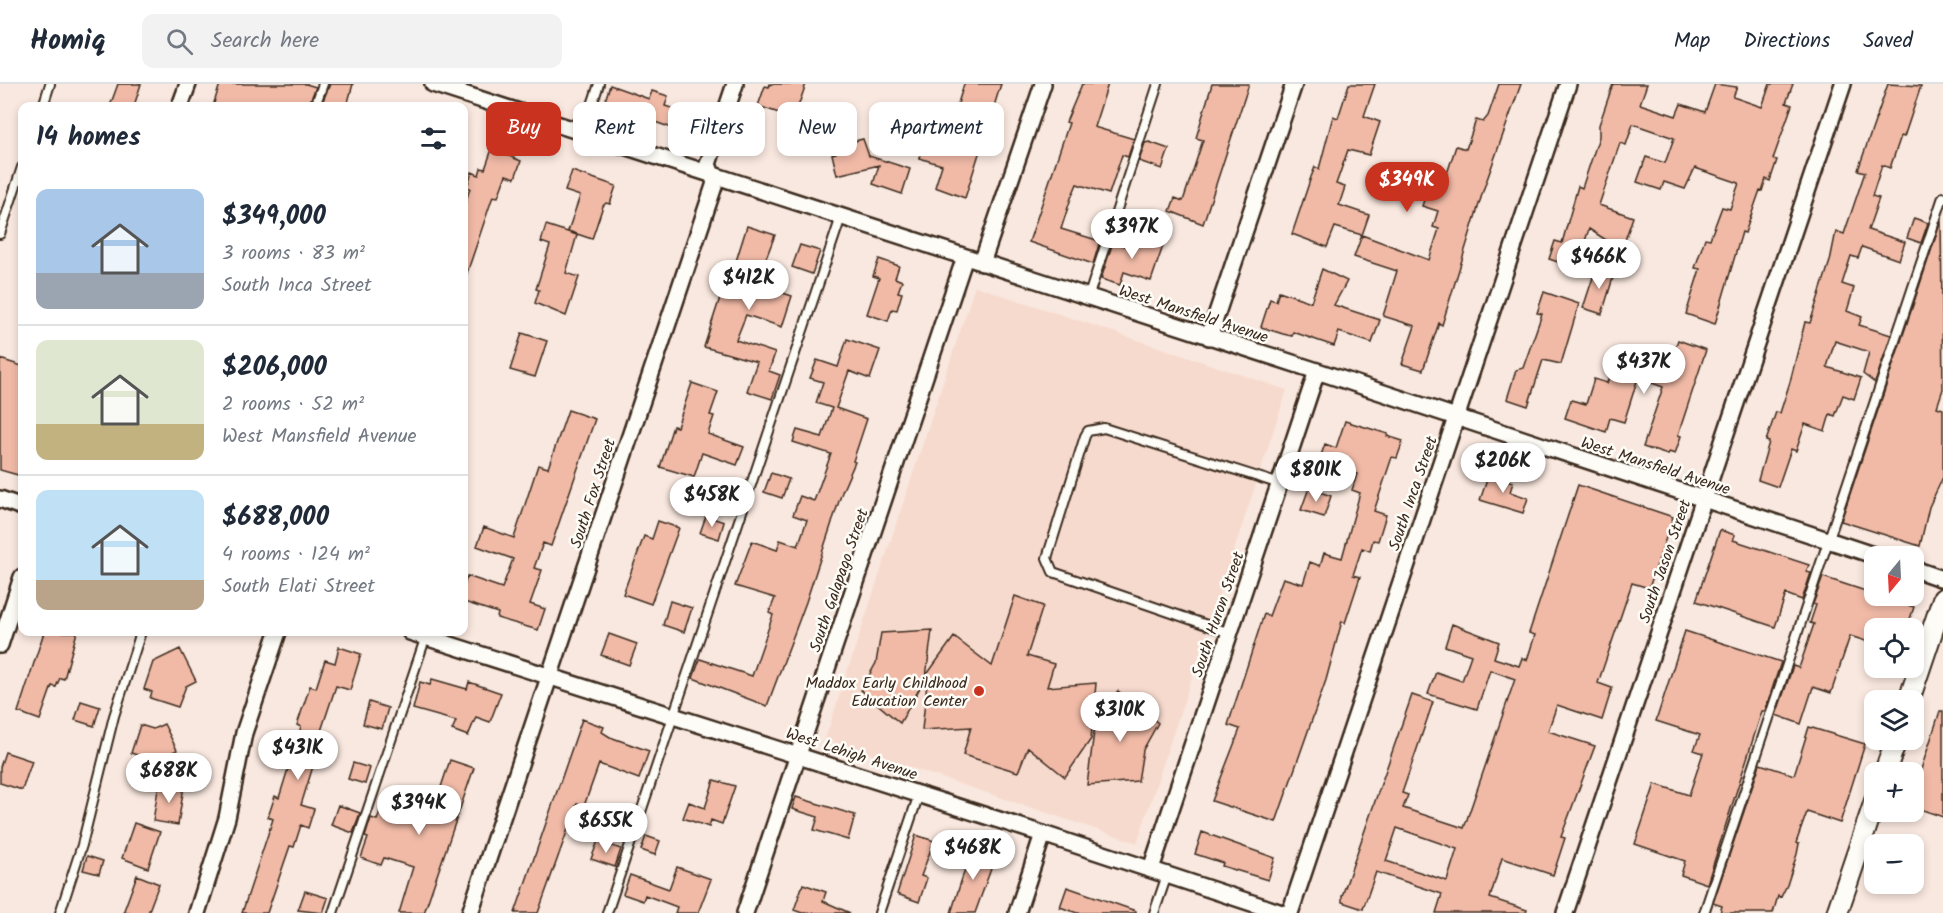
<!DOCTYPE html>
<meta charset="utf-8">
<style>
:root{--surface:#fff;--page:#f2f2f3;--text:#1f2937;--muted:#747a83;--line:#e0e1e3;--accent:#c8321e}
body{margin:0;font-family:Kalam,sans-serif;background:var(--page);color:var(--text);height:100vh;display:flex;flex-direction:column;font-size:22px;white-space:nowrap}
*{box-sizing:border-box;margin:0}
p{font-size:20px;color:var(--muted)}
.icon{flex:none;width:33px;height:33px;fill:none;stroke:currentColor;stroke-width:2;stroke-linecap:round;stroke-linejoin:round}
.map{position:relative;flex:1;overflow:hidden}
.details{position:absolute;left:18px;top:18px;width:450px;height:534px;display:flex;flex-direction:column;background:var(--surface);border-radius:12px;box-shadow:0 3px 9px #0003}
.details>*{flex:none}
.top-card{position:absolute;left:486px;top:18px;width:570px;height:54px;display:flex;gap:12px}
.needle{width:39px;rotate:198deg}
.fabs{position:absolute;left:1864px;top:462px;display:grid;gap:12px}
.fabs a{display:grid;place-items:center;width:60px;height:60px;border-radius:12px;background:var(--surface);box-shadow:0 3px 9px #0003;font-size:30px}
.price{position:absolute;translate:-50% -51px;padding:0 14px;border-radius:21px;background:#fff;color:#222;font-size:20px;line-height:39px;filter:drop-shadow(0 2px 3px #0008)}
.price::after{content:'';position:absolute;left:50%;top:36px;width:18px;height:14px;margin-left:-9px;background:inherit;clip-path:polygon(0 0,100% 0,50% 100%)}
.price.selected{background:var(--accent);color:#fff}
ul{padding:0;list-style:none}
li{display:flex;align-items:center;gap:18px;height:150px;padding:0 18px}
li+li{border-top:2px solid var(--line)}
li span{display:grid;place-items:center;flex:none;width:168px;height:120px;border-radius:12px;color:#555}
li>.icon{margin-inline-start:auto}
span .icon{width:72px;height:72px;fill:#fffc;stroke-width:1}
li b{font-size:26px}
h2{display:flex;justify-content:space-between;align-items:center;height:72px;padding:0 18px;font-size:26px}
.tag{padding:0 21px;border-radius:12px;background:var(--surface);box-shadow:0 3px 9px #0003;font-size:21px;line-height:54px}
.tag.selected{background:var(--accent);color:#fff}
header{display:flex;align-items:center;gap:36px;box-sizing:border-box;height:84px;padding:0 30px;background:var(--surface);border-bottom:2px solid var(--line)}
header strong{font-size:28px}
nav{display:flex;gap:33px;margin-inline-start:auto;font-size:21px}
.search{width:420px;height:54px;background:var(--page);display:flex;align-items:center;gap:15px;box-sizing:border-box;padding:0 21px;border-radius:12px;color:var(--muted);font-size:22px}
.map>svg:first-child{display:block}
.built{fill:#f7dace}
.building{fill:#f1baa7;stroke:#3b2a1e;stroke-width:1.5;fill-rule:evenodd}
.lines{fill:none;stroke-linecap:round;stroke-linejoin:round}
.service-casing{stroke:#3b2a1e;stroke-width:12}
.minor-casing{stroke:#3b2a1e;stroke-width:20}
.tertiary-casing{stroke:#3b2a1e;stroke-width:24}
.service{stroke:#fdfcf7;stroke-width:8}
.minor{stroke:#fdfcf7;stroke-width:15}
.tertiary{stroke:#fdfcf7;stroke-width:20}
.poi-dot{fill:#c8321e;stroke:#fdfcf7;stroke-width:2}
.labels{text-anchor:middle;stroke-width:5;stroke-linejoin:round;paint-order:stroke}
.street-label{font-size:16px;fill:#3b2a1e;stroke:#fdfcf7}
.poi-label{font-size:16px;fill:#3b2a1e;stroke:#fdfcf7;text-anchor:end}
</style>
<header>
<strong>Homiq</strong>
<div class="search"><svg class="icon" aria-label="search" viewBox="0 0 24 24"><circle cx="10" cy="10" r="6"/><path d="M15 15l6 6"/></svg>Search here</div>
<nav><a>Map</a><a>Directions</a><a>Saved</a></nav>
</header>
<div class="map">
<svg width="1943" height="829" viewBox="0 0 1943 829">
<rect width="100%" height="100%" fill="#f9e8df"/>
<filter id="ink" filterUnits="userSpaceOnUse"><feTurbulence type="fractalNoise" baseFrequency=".0167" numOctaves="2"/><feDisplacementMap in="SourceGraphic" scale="12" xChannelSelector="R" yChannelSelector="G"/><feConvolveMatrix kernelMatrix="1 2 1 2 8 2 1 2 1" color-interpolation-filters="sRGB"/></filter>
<g filter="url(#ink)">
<!-- built -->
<path class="built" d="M975 202 1287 306 1137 759 825 655Z"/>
<!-- building -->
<path class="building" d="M118 0H141L134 22H110Z
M220 0H306L316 3 308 22H213Z
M330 0H353L347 22 322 19Z
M770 0H806L794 34 758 22 765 2 769 3Z
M964 0H1001L965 114 935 103 942 81 919 74 926 54 950 63 961 31 955 29Z
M1082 0H1108L1094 43 1134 55 1128 73 1122 71 1109 110 1077 100 1071 114 1061 145 1100 157 1093 180 1029 158 1069 39 1066 38Z
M1212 0H1249L1203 140 1170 127 1175 114 1183 117 1203 56 1196 54Z
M1349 0H1375L1364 32 1380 38 1369 71 1348 66 1336 100 1345 103 1339 121 1369 131 1362 151 1429 176 1439 145 1433 143 1438 127 1422 122 1429 101 1442 105 1456 62 1466 65 1476 36 1483 38 1488 32 1499 0H1521L1484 104 1442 241 1439 239 1423 286 1402 280 1415 242 1383 232 1397 187 1354 173 1362 151 1335 143 1327 163 1292 150 1311 93 1315 83 1319 85 1333 32 1338 34Z
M1613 0H1647L1640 20 1676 32 1681 20 1705 28 1715 0 1737 3 1733 13 1762 23 1770 0H1793L1786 19 1792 21 1773 75 1777 76 1770 97 1766 95 1762 107 1760 106 1745 149 1742 148 1715 240 1686 230 1700 185 1695 184 1705 154 1710 155 1722 123 1730 125 1739 99 1695 84 1685 105 1664 98 1661 106 1637 98 1646 73 1665 79 1674 54 1633 40 1626 61 1620 59 1599 121 1633 133 1623 162 1606 156 1589 145 1576 184 1549 175 1555 157 1562 159 1578 102 1582 104 1599 53V41Z
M1888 0 1921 2 1904 53 1901 52 1890 84 1882 81 1872 112 1879 114 1868 146 1905 158 1899 176 1862 163 1858 174 1851 172 1842 200 1854 204 1847 227 1862 233 1859 241 1891 251 1875 299 1863 290 1869 268 1835 257 1827 283 1861 294 1854 315 1843 311 1835 332 1830 330 1825 347 1805 340 1796 367 1791 365 1778 403 1758 396 1769 358 1766 357 1776 328 1780 329 1790 298 1805 238 1810 239 1830 177 1836 147 1844 150 1865 88 1858 86Z
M610 1 649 15 652 7 668 12 665 22 678 26 672 44 604 20Z
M863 55 869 72 910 85 902 110 873 100 879 81 837 91 832 70 836 69 834 62Z
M1149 58 1169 65 1162 85 1139 77 1145 59Z
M492 65 521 77 515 94 506 91 498 113 493 112 466 192 464 191V124L470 104 467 103 472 88 479 91 481 84 485 85Z
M572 87 616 102 610 120 606 119 603 122 592 155 568 147 580 112 565 107Z
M1914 134 1928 139 1921 159 1907 154Z
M1941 137 1943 305 1937 323 1943 325V393L1929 423 1920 462 1841 437Z
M546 141 577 151 566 189 579 193 566 232 535 219 539 206 536 205 550 161 541 158Z
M747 142 775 151 756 200 792 212 782 243 746 231 736 256 775 269 769 287 780 291 772 315 747 307 757 278 704 263 727 192 731 193Z
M1132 152 1163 162 1151 197 1124 188 1120 201 1101 195 1113 158 1128 163Z
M800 161 820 167 812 190 792 183Z
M879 175 899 182 895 194 902 197 898 208 902 209 897 226 892 225 888 237 867 230 879 194 873 192Z
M1597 181 1615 187 1602 230 1583 224Z
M1322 185 1347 197 1334 221 1380 236 1372 259 1339 248 1334 262 1293 248 1292 252 1283 250 1261 243 1270 215 1276 217 1279 207 1311 218Z
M1544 208 1579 220 1561 280 1543 276 1528 322 1507 315 1516 286 1523 284 1542 230 1537 229Z
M522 249 547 257 535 293 510 286Z
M847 255 880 266 870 295 849 287 836 324 867 335 853 377 855 378 842 408 806 518 767 622 693 594 700 575 752 592 773 531 769 529 775 514 735 502 752 457 777 466 780 456 798 462 807 436 793 431 800 412 814 417 831 370 793 358 797 346 822 353 832 324 816 319 823 298 810 294 817 276 838 283Z
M1678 256 1706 266 1678 351 1681 352 1675 370 1669 368 1668 371 1643 363 1663 303 1638 294 1624 338 1610 334 1606 348 1565 334 1571 316 1586 320 1594 295 1607 299 1618 265 1668 282Z
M0 275 22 282V376L18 391 0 386Z
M692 299 718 308 710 331 714 332 708 350 744 363 737 381 702 369 694 393 660 383 673 342 677 343Z
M568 326 595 335 551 462 543 459 534 484 542 486 530 520 545 525 538 546 497 534 498 529 464 518V502L467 492 502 504 513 475 477 462 484 443 514 454 538 381 548 384Z
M1345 337 1388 350 1387 352 1403 357 1397 374 1392 373 1374 427 1386 431 1378 457 1373 456 1370 467 1362 464 1353 491 1360 493 1345 539 1342 537 1326 596 1276 738 1212 717 1240 645 1228 641 1264 530 1269 532 1283 494 1303 500 1310 478 1320 482 1324 469 1342 474 1360 409 1352 406 1357 390 1319 377 1325 360 1336 364Z
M771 389 789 395 782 414 764 408Z
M1489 390 1513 398 1510 408 1528 414 1523 429 1480 416Z
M1578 401 1673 433 1649 504 1632 499 1598 599 1612 604 1602 636 1557 621 1548 647 1595 662 1561 753 1565 754 1553 791 1502 774 1490 814 1527 826 1526 829H1436L1442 810 1376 788 1363 825 1342 818V812L1412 611 1433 618 1402 709 1408 711 1403 724 1464 744 1515 595 1490 586 1477 625 1428 610 1436 588 1462 597 1471 571 1445 562 1452 540 1499 558 1494 574 1519 582 1522 574 1527 576 1535 551 1529 549ZM1397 744 1457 765 1447 797 1386 777Z
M1309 404 1331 412 1324 433 1301 426Z
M706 432 724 438 719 455 700 449Z
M658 437 679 444 651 520 623 510 644 452 652 455Z
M1720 446 1735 451 1733 456 1809 481 1806 488 1811 489 1802 516 1786 510 1775 543 1696 517Z
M1823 493 1914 523 1907 544H1875V560L1850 552 1831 609 1813 603 1801 640 1776 631 1793 582 1799 584 1814 540 1810 539 1816 521 1813 520Z
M1015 512 1043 522 1027 572 1054 580 1047 603 1096 599 1091 655 1065 693 1028 663 1018 688 963 671 971 643 922 646 928 589 954 553 992 582Z
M670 517 692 524 684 548 663 541Z
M932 546 926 593 900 639 861 606 876 579 881 549Z
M1685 547 1781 578 1765 627H1762L1707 800 1681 791 1685 777 1635 760 1655 700 1689 711 1703 669 1694 666 1700 651 1656 637Z
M44 548H77L64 595 60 594 56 603 52 602 40 636 18 628Z
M609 550 637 560 629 581 601 571Z
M339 563 361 570 350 606 336 602 316 662 319 663 301 721 314 725 308 744 301 741 294 763 290 762 267 829H242L273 735 268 733 275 712 279 714 301 643 297 641 310 602 316 604 325 576 335 579Z
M180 565 196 597 186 602 178 623 150 614 152 608 144 605 153 578Z
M432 595 467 605 469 598 501 609 490 638 476 633 468 652 452 646 456 637 413 625 420 598 430 601Z
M1118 607 1158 639 1143 666 1138 697 1087 701 1094 648Z
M81 617 100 623 94 642 75 636Z
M369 618 388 624 382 645 363 640Z
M1940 627H1943V733L1914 723V707Z
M582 635 604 643 602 648 610 653 649 667 639 695 599 680 584 722 577 720 538 829H515Z
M164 640 177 666 155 677 131 669 140 641 153 645Z
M1809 643 1865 660 1840 739 1807 728 1796 759 1799 760 1797 770 1787 801 1781 813 1778 812 1773 829H1720L1722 822 1713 819 1760 680 1794 691Z
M5 668 32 677 22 706 0 699V683Z
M450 676 474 684 424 829H399L413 783 384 774 381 781 361 774 368 754 365 753 371 734 377 736 385 714 424 728 429 712 437 715Z
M353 679 370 684 365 700 348 695Z
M714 696 735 702 722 740 711 736 709 743 683 734 689 718 705 724Z
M159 699 184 702 178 741 153 737Z
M796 713 855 731 848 756 814 746 818 733 792 725Z
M338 721 360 729 353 749 331 741Z
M134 739 160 748 148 784 122 774Z
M1202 748 1275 774 1268 796 1222 782 1223 779 1195 770Z
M916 751 934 757 921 792 927 794 919 818 897 810Z
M646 752 660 757 655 771 641 766Z
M598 757 621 765 615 783 591 775Z
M972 763 996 771 975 829H951Z
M87 772 103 777 99 790 83 786Z
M677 783 711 795 698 829H675L677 823 645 811 643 817 623 810 630 791 669 805Z
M137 791 159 800 148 829H123Z
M803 800 826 808 823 817 850 829H802L794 826Z
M1067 803 1136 827V829H1077L1060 823Z
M305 807 328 814 323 829 298 826Z"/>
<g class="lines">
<!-- service casing -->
<g class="service-casing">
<path id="service" d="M43 22 50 0
M315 22 323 0
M583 48 599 0
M0 150 22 83
M1088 214 1158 0
M1230 549 1053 488 1047 474 1085 352 1088 347 1104 344 1280 400
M60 829 82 761 114 632 141 548
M333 829 426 552
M607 829 841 133
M879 829 919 710
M1154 829 1167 791
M1704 829 1943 113"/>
</g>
<!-- minor casing -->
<g class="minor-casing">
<path id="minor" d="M433 0 1317 287 1876 472
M180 22 188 0
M982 179 1043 0
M1209 253 1294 0
M0 415 22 423
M1914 485 1943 495
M410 548 1043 750 1282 829
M0 561 22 493
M1151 785 1317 287
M197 829 227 734 244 649 278 548
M470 829 715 99 708 80 735 0
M745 829 965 173
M1017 829 1043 750
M1290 829 1568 0
M1565 829 1843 0"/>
</g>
<!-- tertiary casing -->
<g class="tertiary-casing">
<path id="tertiary" d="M1909 616 1943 515
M1885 688 1896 656
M1837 829 1875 717"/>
</g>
<!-- service -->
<use href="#service" class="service"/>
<!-- minor -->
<use href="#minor" class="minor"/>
<!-- tertiary -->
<use href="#tertiary" class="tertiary"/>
</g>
</g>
<!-- markers -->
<circle class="poi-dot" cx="979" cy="607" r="6"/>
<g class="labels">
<!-- street labels -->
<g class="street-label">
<text transform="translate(1194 229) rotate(18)" y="6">West Mansfield Avenue</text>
<text transform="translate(1656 381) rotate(18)" y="6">West Mansfield Avenue</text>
<text transform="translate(592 409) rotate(-72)" y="6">South Fox Street</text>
<text transform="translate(1412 409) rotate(-71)" y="6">South Inca Street</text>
<text transform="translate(1664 477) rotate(-71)" y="6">South Jason Street</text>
<text transform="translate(838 496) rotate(-71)" y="6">South Galapago Street</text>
<text transform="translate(1217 530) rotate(-71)" y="6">South Huron Street</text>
<text transform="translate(852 669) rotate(18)" y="6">West Lehigh Avenue</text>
</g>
<!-- poi labels -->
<g class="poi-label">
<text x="967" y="604">Maddox Early Childhood<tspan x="967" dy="18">Education Center</tspan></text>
</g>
</g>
</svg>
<div class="fabs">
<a><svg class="needle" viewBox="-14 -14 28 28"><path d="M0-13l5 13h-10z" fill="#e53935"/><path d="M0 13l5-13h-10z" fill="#747a83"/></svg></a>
<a><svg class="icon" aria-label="locate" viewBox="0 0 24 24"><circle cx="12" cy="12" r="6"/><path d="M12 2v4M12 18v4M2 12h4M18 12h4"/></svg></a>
<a><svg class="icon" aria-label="layers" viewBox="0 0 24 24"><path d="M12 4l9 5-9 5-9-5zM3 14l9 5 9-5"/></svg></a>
<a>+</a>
<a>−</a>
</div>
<b class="price selected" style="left:1407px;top:129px">$349K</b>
<b class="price" style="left:1132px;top:176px">$397K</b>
<b class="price" style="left:1599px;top:206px">$466K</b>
<b class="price" style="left:749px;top:227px">$412K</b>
<b class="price" style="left:1644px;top:311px">$437K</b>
<b class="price" style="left:1503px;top:410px">$206K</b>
<b class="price" style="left:1316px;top:419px">$801K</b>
<b class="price" style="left:712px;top:444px">$458K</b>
<b class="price" style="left:1120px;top:659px">$310K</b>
<b class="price" style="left:298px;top:697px">$431K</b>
<b class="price" style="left:169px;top:720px">$688K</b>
<b class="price" style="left:419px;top:752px">$394K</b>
<b class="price" style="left:606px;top:770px">$655K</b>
<b class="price" style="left:973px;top:797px">$468K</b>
<div class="top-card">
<a class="tag selected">Buy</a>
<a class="tag">Rent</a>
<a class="tag">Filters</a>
<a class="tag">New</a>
<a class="tag">Apartment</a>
</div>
<section class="details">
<h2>14 homes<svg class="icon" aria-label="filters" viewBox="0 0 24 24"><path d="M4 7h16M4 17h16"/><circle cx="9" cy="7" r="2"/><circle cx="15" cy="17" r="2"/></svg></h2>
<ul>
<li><span style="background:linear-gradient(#a9c7e8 70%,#9aa5b1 0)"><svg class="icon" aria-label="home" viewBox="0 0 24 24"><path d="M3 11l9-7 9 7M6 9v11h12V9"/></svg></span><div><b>$349,000</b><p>3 rooms · 83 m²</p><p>South Inca Street</p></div></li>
<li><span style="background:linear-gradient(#dfe7d0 70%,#c2b280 0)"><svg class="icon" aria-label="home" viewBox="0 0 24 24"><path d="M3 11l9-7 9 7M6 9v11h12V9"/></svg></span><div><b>$206,000</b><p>2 rooms · 52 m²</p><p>West Mansfield Avenue</p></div></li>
<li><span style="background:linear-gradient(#bfe0f5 75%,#b9a48a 0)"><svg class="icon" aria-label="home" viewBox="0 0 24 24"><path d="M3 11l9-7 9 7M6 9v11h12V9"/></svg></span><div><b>$688,000</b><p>4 rooms · 124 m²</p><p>South Elati Street</p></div></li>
</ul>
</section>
</div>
